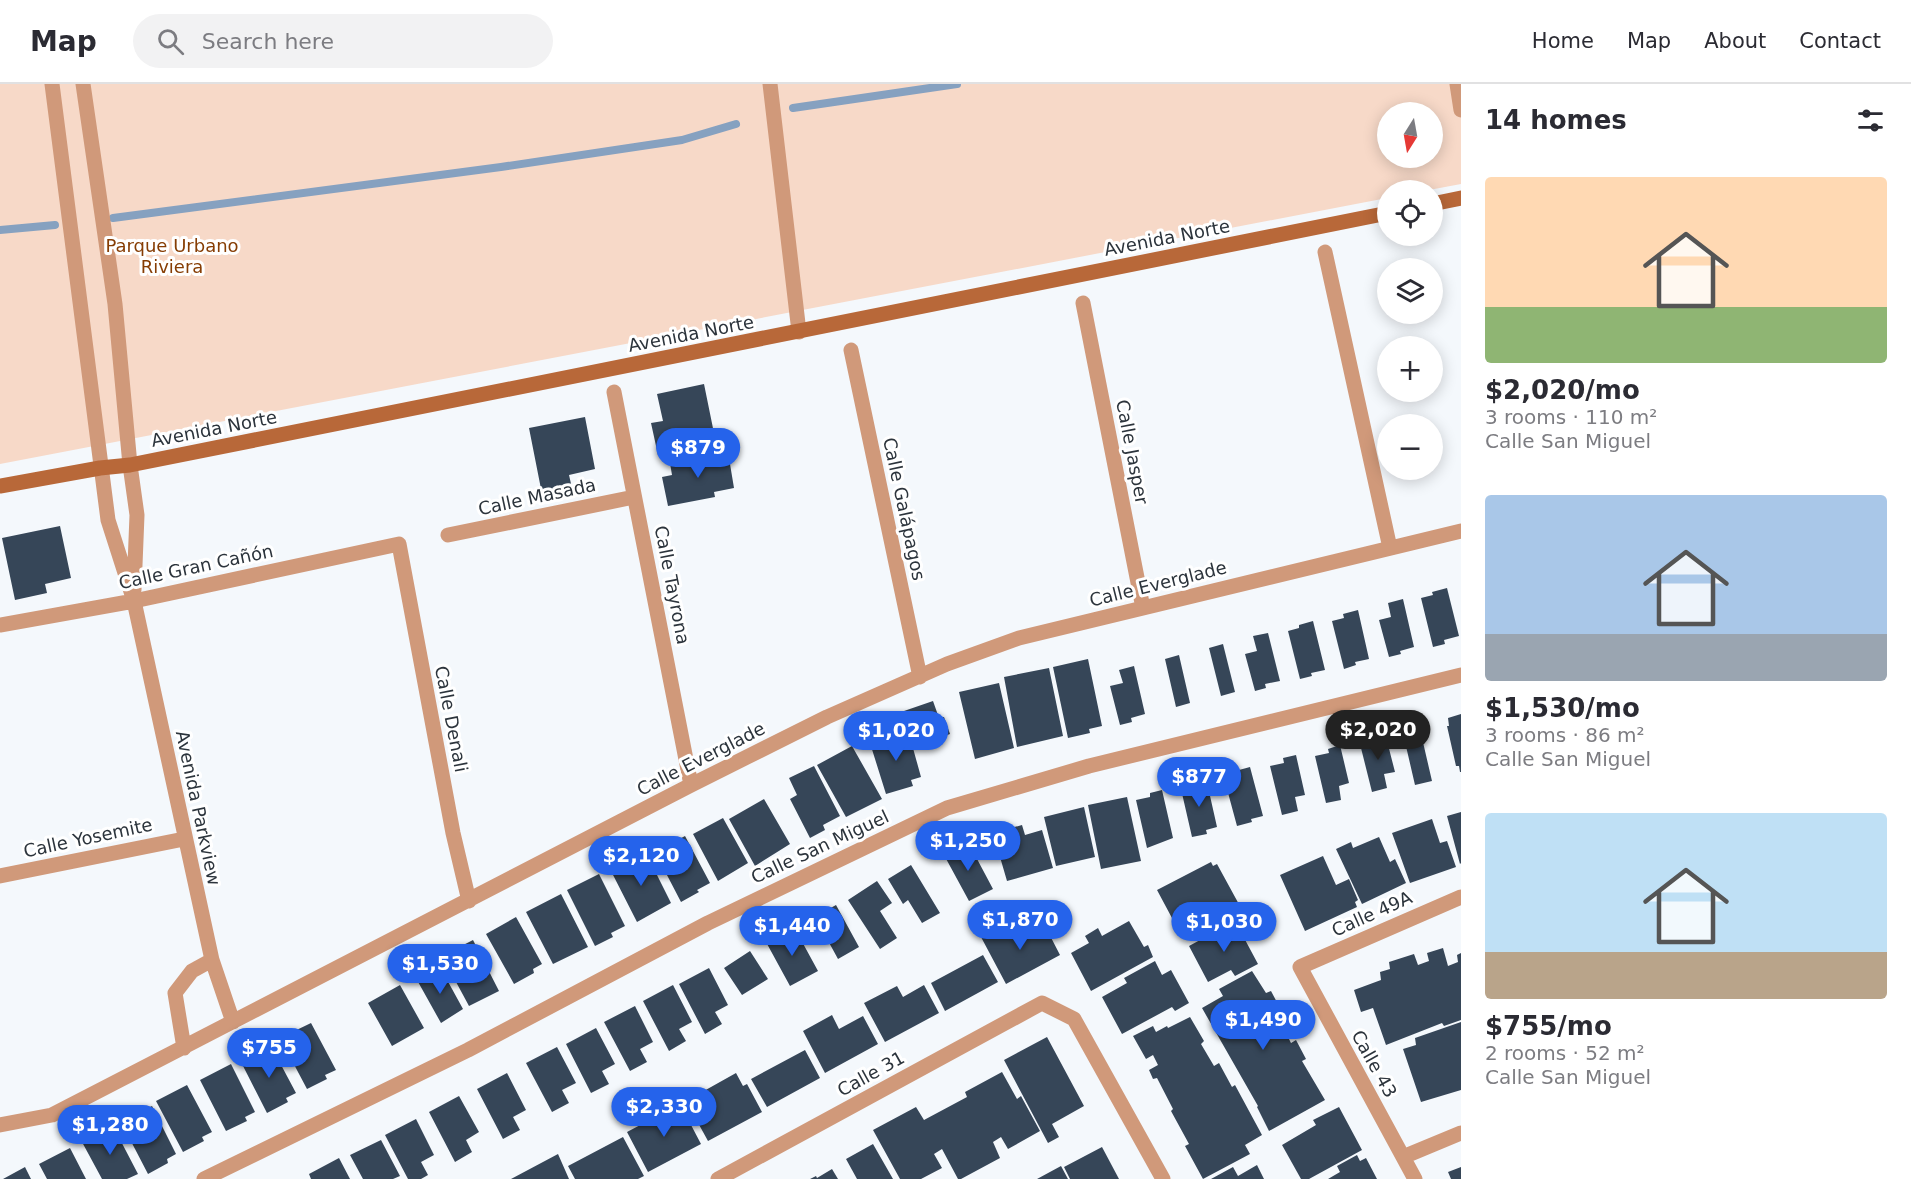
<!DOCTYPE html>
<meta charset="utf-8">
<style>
:root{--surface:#fff;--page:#f2f2f3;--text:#2b2b33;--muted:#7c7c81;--line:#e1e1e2;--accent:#2563eb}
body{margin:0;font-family:"DejaVu Sans",sans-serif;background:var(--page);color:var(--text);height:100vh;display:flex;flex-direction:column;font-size:22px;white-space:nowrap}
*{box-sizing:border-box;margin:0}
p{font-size:20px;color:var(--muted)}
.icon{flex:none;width:33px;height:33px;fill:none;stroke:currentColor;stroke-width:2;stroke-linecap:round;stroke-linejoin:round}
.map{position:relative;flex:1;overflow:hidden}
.drawer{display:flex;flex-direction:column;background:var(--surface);width:450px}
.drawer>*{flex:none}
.needle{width:39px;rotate:191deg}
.tools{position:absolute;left:1377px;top:18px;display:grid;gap:12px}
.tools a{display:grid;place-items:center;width:66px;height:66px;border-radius:50%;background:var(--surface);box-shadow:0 3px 15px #0003;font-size:30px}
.price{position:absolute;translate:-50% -51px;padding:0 14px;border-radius:21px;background:var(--accent);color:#fff;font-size:20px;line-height:39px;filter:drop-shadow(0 2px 3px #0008)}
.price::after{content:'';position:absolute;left:50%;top:36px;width:18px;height:14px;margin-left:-9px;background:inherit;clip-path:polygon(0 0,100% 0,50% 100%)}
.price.selected{background:#222;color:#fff}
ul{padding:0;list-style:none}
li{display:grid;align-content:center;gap:12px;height:318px;padding:0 24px}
li span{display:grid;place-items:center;height:186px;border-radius:6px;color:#555}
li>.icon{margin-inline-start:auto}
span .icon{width:108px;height:108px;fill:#fffc;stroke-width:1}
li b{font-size:26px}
h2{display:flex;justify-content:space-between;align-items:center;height:72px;padding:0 24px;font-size:26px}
header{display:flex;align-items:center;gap:36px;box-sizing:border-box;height:84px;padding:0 30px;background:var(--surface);border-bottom:2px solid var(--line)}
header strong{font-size:28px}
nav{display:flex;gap:33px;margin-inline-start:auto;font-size:21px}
.search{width:420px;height:54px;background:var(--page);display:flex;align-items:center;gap:15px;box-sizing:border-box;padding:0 21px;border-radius:33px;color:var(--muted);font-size:22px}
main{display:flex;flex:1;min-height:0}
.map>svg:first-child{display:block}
.green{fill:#f7d9c8;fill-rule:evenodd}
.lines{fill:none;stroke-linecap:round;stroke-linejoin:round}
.stream{stroke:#86a1c0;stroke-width:8}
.building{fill:#364658}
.street{stroke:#d0997a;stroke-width:15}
.secondary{stroke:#b86839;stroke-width:15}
.labels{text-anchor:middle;stroke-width:6;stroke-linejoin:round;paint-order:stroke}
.street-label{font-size:18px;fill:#2c343c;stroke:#fff}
.park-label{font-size:18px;fill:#863d04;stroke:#fff}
</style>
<header>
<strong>Map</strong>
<div class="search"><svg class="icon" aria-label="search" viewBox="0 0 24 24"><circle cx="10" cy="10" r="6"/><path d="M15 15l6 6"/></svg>Search here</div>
<nav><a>Home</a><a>Map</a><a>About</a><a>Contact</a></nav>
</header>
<main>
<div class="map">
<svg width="1461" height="1095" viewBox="0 0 1461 1095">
<rect width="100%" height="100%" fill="#f4f8fc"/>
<!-- green -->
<path class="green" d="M0 0H1461V100L1429 106H1388L1387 114 0 380ZM1388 28H1432V74H1388Z"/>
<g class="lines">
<!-- stream -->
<path class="stream" d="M793 24 957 0
M113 134 501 83 682 56 736 40
M0 146 55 141"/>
</g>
<!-- building -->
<path class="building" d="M704 300 716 359 658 371 651 339 663 337 657 310Z
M585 333 595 385 569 391 572 404 542 410 529 344Z
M728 368 734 404 714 408 715 413 668 422 662 393 672 391 670 379Z
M60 442 71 494 45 500 47 509 15 516 2 454Z
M1447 504 1459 552 1444 556 1445 560 1433 563 1421 514 1433 511 1432 508Z
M1403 515 1414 563 1400 567 1401 570 1389 573 1379 536 1391 533 1388 519Z
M1358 526 1369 575 1355 578 1356 581 1344 585 1332 537 1344 534 1343 530Z
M1313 537 1325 586 1311 589 1312 592 1300 595 1288 547 1299 544V541Z
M1268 549 1280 597 1265 600 1266 604 1255 607 1245 570 1257 567 1253 552Z
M1223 560 1235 608 1221 612 1209 564Z
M1179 571 1190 619 1176 623 1165 575Z
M1088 575 1102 642 1089 645 1090 649 1068 654 1053 583Z
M1134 582 1145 630 1131 634 1132 638 1120 641 1110 602 1123 599 1119 586Z
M1049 584 1063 652 1017 663 1004 593Z
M999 599 1014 664 975 675 959 608Z
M933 617 939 634 944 633 950 650 917 662 904 627Z
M1461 630V688H1460L1459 682H1456L1447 642H1449L1448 634Z
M1419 641 1432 697 1415 701 1402 645Z
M904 648 907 658 911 657 921 693 911 696 913 702 886 710 870 659Z
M1385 649 1395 688 1384 690 1387 704 1372 708 1360 660 1374 657 1373 652Z
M1340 661 1349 699 1339 702 1341 716 1326 719 1315 672 1329 669 1328 665Z
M852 662 882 715 846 733 817 681Z
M1296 671 1305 711 1295 713 1298 727 1282 731 1270 682 1284 679 1283 674Z
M814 682 840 732 823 741 825 746 810 754 790 715 797 711 789 694Z
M1250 683 1263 732 1251 735 1252 738 1237 742 1224 694 1240 690 1239 686Z
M1206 694 1217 743 1206 746 1207 750 1192 753 1181 705 1195 702 1194 697Z
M1162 706 1173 754 1147 764 1136 716 1150 713V709Z
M1127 713 1141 777 1101 785 1088 721Z
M764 715 790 760 755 782 729 735Z
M1084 723 1095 773 1056 782 1044 733Z
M1461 728V779L1460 780 1447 732Z
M723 734 748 779 718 797 693 750Z
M1432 735 1440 759 1447 757 1456 783 1410 799 1392 749Z
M1022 741 1025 751 1042 746 1053 784 1007 797 993 749Z
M685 752 710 799 697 806 699 808 681 818 655 768Z
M1379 753 1390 778 1395 775 1406 799 1362 820 1336 765 1351 758 1353 764Z
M968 758 993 805 969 817 944 771Z
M646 769 671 819 637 838 611 787Z
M1323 772 1336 801 1349 795 1358 816 1355 818 1357 823 1305 847 1280 791Z
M1211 778 1213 782 1217 780 1241 824 1211 841 1207 834 1180 849 1157 806Z
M911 781 940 829 922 839 908 816 903 820 888 795Z
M599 790 625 842 611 849 613 853 595 862 567 806Z
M877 797 892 819 880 827 897 854 880 865 848 816Z
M561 810 588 863 553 880 526 828Z
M836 821 859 863 838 875 826 853 820 856 809 836Z
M516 833 542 880 533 885 534 889 514 900 486 850Z
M1129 837 1144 863 1148 861 1153 873 1091 907 1071 869 1089 859 1085 852 1098 844 1102 852Z
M1235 837 1258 880 1235 892 1231 886 1208 898 1189 862Z
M1043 838 1060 871 1006 900 981 853 996 845 1000 853 1017 844 1020 850Z
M794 843 818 887 790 902 766 858Z
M473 856 499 907 469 922 442 872Z
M1443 864 1448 882 1458 878 1457 871 1461 869V936L1444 942 1442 939 1386 961 1373 924 1361 928 1354 906 1381 896 1380 888 1390 885 1389 878 1414 870 1418 881 1429 877 1427 869Z
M750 867 768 895 742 911 724 884Z
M983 871 998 898 945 927 931 899Z
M1155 877 1162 891 1171 886 1189 919 1175 927 1172 923 1122 950 1102 913 1127 899 1124 894Z
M440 883 463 925 441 939 417 896Z
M709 884 728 921 715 928 722 940 705 950 679 900Z
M1252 887 1266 909 1271 907 1289 941 1284 945 1291 959 1296 956 1306 975 1302 977 1325 1016 1269 1047 1257 1023 1258 1022 1202 924 1223 912 1219 905Z
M400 901 424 944 392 962 368 919Z
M673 901 692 938 679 945 686 957 669 967 643 917Z
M924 901 939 929 885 958 864 919 897 902 903 913Z
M635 922 653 958 640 965 647 978 630 987 604 938Z
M832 931 839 945 863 932 878 960 825 989 803 947Z
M1190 933 1204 957 1201 960 1214 982 1219 979 1232 1003 1235 1001 1262 1051 1245 1061 1250 1070 1203 1095 1185 1062 1189 1060 1171 1027 1173 1025 1157 994 1153 995 1149 986 1158 981 1153 971 1146 975 1133 952 1153 942 1156 948 1167 942 1168 944Z
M1461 938V1006L1421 1018 1403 965 1416 961 1415 954Z
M311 939 336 986 325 991 327 995 307 1005 280 954Z
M596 944 615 980 602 987 609 1000 591 1009 566 960Z
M1047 953 1084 1022 1052 1040 1059 1053 1048 1059 1004 976Z
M271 962 296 1009 286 1014 288 1018 267 1029 241 978Z
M557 963 576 999 562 1006 569 1019 552 1028 526 979Z
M805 966 820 994 767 1023 751 995Z
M231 980 255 1028 245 1033 247 1037 226 1047 200 996Z
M1002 988 1017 1015 1021 1012 1040 1047 1008 1065 1001 1053 993 1058 1000 1074 961 1095H958L942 1065 934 1070 942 1084 921 1095H900L873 1046 916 1023 924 1036 967 1013 965 1008Z
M507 989 526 1026 513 1033 520 1046 503 1055 477 1005Z
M736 989 743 1002 747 1000 762 1028 708 1057 686 1017Z
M187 1001 212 1048 202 1053 204 1057 183 1068 156 1017Z
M459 1012 479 1048 466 1056 472 1068 455 1078 429 1028Z
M680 1020 701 1060 648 1088 627 1048Z
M152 1022 176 1070 167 1075 168 1079 148 1090 121 1038Z
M1339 1023 1362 1066 1309 1095H1301L1282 1061 1316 1041 1313 1036Z
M416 1035 434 1071 421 1078 428 1091 421 1095H408L385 1051Z
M113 1042 138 1090 127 1095H102L82 1058Z
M623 1053 644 1092 638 1095H575L568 1082Z
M381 1056 400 1092 393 1095H363L350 1071Z
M873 1060 893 1095H857L846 1075Z
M1102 1063 1119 1095H1070L1064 1083Z
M70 1064 86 1095H47L39 1080Z
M558 1070 569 1095H511Z
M1357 1071 1360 1077 1366 1074 1377 1095H1328L1340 1088 1337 1082Z
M339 1074 350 1095H311L309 1090Z
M1257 1081 1264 1095H1211L1233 1083 1238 1092Z
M1061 1082 1068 1095H1037Z
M25 1083 31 1095H3Z
M1461 1083V1095H1451L1448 1088Z
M832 1085 838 1095H810L816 1092 817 1094Z"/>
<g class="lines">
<!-- street -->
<path class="street" d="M52 0 108 436 134 517 212 876 233 938
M83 0 115 220 130 381 137 431 134 506
M770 0 799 248
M1457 0 1461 26
M1325 168 1390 464
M1083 219 1143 524
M851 266 920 593
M614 308 691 701
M448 451 634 413
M0 541 134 517 399 460 453 749 469 817
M0 792 184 755
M184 964 175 909 192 887 212 876
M0 1041 52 1031 691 701 827 633 947 580 1019 554 1461 447
M1403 1073 1461 1049
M204 1095 468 966 708 839 947 724 1089 682 1461 591
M718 1095 1042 919 1074 935 1163 1095
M1415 1095 1300 883 1461 813"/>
<!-- secondary -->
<path class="secondary" d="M1432 120 1461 114
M0 402 100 384 130 381 1388 129"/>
</g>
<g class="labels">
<!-- street labels -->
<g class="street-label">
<text transform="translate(1167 154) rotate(-11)" y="6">Avenida Norte</text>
<text transform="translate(691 250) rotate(-11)" y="6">Avenida Norte</text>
<text transform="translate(214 345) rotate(-11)" y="6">Avenida Norte</text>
<text transform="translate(1132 368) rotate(79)" y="6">Calle Jasper</text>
<text transform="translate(537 413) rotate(-12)" y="6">Calle Masada</text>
<text transform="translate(904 425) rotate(78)" y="6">Calle Galápagos</text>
<text transform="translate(196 483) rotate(-12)" y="6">Calle Gran Cañón</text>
<text transform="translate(1158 500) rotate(-14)" y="6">Calle Everglade</text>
<text transform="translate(672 501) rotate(79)" y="6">Calle Tayrona</text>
<text transform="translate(451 635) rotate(79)" y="6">Calle Denali</text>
<text transform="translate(701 675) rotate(-27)" y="6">Calle Everglade</text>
<text transform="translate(198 724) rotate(78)" y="6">Avenida Parkview</text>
<text transform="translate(88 754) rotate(-12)" y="6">Calle Yosemite</text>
<text transform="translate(820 763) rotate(-25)" y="6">Calle San Miguel</text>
<text transform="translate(1372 830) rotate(-24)" y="6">Calle 49A</text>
<text transform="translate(1374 980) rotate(61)" y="6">Calle 43</text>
<text transform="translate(871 990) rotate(-29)" y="6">Calle 31</text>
</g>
<!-- park labels -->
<g class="park-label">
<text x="172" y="168">Parque Urbano<tspan x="172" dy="21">Riviera</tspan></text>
</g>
</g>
</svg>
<div class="tools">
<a><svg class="needle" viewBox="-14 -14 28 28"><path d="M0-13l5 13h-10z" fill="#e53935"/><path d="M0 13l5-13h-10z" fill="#7c7c81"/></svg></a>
<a><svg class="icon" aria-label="locate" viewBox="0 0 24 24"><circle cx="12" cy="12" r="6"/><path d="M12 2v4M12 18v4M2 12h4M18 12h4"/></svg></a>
<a><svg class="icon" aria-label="layers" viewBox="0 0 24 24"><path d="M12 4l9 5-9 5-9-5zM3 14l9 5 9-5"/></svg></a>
<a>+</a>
<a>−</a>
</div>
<b class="price" style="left:698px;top:395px">$879</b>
<b class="price selected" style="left:1378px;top:677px">$2,020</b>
<b class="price" style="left:896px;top:678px">$1,020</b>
<b class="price" style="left:1199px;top:724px">$877</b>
<b class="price" style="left:968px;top:788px">$1,250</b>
<b class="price" style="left:641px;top:803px">$2,120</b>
<b class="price" style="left:1020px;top:867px">$1,870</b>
<b class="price" style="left:1224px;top:869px">$1,030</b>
<b class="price" style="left:792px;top:873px">$1,440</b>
<b class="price" style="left:440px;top:911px">$1,530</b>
<b class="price" style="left:1263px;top:967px">$1,490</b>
<b class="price" style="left:269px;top:995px">$755</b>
<b class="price" style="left:664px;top:1054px">$2,330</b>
<b class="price" style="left:110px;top:1072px">$1,280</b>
</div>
<section class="drawer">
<h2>14 homes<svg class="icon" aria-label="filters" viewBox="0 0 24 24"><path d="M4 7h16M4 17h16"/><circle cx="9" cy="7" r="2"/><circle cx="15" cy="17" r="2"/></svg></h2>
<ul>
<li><span style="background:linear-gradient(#ffd9b3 70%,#8fb573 0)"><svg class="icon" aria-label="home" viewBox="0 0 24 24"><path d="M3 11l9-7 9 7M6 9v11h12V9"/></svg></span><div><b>$2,020/mo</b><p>3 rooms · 110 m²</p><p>Calle San Miguel</p></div></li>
<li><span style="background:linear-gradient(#a9c7e8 75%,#9aa5b1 0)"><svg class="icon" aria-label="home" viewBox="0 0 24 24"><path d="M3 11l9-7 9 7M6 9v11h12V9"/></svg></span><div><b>$1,530/mo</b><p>3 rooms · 86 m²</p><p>Calle San Miguel</p></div></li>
<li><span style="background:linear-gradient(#bfe0f5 75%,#b9a48a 0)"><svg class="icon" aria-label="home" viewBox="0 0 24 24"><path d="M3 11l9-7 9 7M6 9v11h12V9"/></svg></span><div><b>$755/mo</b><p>2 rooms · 52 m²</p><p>Calle San Miguel</p></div></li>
</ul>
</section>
</main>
